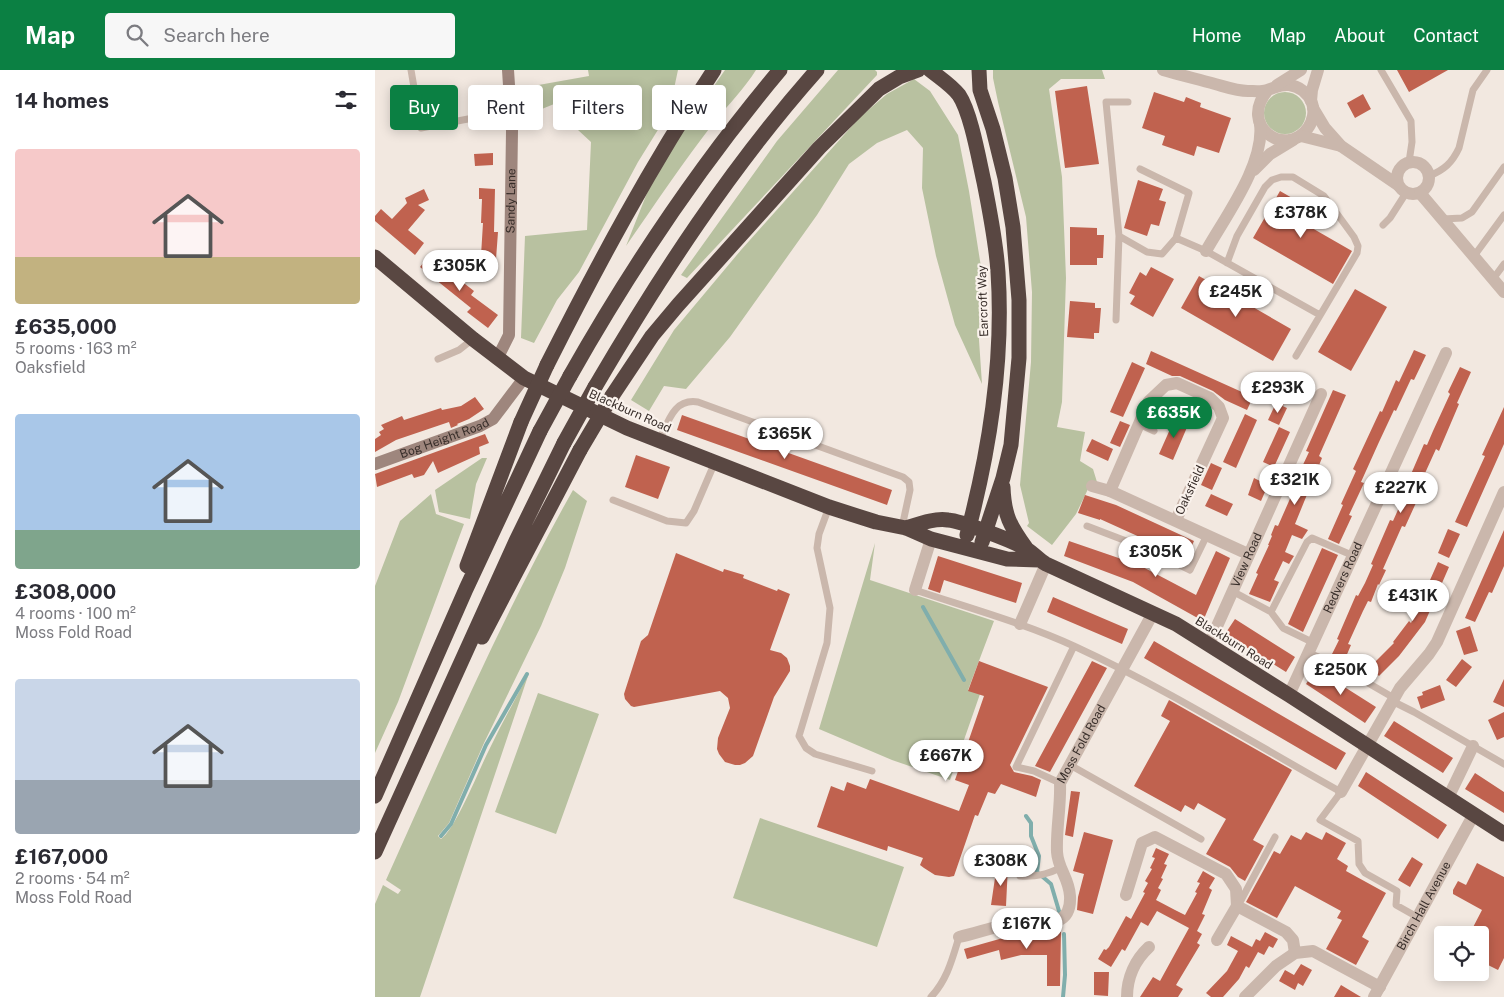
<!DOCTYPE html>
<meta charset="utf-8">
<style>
:root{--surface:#fff;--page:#f7f7f7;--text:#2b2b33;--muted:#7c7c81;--accent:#0b8043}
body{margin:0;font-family:"Public Sans",sans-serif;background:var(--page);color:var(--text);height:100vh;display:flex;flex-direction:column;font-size:19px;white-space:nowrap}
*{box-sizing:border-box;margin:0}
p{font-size:16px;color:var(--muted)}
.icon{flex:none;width:28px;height:28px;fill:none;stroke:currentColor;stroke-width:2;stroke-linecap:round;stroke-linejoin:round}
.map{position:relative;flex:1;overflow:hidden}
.sheet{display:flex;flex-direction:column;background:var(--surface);width:375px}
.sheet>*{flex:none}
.hud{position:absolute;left:15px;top:15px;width:475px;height:45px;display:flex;gap:10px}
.buttons{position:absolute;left:1059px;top:856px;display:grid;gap:10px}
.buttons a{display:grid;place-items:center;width:55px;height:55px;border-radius:5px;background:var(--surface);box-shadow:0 2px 12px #0003;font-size:25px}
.price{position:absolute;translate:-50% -42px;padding:0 11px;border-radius:18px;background:#fff;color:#222;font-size:16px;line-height:32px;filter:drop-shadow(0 1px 2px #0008)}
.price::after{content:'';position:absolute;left:50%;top:30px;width:15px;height:11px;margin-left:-8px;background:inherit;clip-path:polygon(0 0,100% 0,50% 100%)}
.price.selected{background:var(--accent);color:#fff}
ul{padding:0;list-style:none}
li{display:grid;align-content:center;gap:10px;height:265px;padding:0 15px}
li span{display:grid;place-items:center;height:155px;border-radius:5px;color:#555}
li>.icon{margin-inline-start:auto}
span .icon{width:90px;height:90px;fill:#fffc;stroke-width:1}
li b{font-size:21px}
h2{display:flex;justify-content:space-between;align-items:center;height:60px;padding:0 15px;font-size:21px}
.pill{padding:0 18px;border-radius:5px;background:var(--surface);box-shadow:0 2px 12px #0003;font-size:18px;line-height:45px}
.pill.selected{background:var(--accent);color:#fff}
header{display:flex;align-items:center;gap:30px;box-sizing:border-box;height:70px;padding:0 25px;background:var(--accent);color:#fff}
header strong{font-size:24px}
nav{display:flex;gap:28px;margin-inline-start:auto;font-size:18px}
.search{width:350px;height:45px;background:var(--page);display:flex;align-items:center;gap:12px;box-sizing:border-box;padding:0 18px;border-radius:5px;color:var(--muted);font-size:19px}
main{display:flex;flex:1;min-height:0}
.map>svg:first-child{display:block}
.green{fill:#b8c1a0}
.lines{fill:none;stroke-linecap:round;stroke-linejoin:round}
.stream{stroke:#80aeac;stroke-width:4}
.building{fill:#c0624f}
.lane{stroke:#cab7ac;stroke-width:7}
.street{stroke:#cab7ac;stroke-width:12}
.secondary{stroke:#9e867d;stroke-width:12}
.highway{stroke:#594742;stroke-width:15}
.highway-bridge{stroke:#594742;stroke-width:15}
.labels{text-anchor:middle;stroke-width:4.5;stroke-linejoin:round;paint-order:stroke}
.street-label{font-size:12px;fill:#382e2a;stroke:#faf2ec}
</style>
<header>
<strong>Map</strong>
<div class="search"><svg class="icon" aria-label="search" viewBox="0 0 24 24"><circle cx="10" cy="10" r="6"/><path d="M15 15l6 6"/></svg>Search here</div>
<nav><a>Home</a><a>Map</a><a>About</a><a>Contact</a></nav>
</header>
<main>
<section class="sheet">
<h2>14 homes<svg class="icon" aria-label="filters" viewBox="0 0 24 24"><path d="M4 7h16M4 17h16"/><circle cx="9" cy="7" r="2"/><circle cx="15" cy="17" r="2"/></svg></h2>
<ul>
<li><span style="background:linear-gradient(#f6c9c9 70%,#c2b280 0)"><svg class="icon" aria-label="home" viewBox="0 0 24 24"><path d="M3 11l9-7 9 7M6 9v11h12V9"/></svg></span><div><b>£635,000</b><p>5 rooms · 163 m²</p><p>Oaksfield</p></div></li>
<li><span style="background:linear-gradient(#a9c7e8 75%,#7fa58c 0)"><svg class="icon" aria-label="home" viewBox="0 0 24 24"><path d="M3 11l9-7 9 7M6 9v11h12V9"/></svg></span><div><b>£308,000</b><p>4 rooms · 100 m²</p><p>Moss Fold Road</p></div></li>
<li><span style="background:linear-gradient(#c9d6e8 65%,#9aa5b1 0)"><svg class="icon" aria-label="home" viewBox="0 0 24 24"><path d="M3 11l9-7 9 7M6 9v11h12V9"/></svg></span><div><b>£167,000</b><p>2 rooms · 54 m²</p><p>Moss Fold Road</p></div></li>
</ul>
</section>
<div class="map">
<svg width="1129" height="927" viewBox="0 0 1129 927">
<rect width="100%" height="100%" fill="#f2e8e0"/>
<!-- green -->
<path class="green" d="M213 0H303L294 42 263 92 204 202 182 230 159 273 146 268 150 166 212 160 216 72 203 60 206 41 194 28 142 49 141 19 214 6Z
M350 0H381C369 19 354 34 340 51 309 91 280 134 251 176L274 118 309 59Z
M463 0H500L502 2V5L312 208 306 205 402 71Z
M618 0H727L730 9H686L674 19 687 107 691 208 687 332 682 357 710 362 705 391 718 399 722 412 714 417 701 444 677 475 652 456 654 453 645 415 656 292 657 222 651 147 623 32 618 8Z
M539 9 555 21 583 65 594 121 606 197 604 270 607 314 580 255 561 186 547 118 548 78 532 60 502 73 474 94 442 145 355 267 311 319 289 316 274 341 256 330 299 260 366 180 485 47 512 24Z
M889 43a21 21 0 1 1 42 0a21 21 0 1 1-42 0Z
M107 388H112L101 414 95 449 64 442 60 420Z
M198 420 212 431 190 498 166 556 109 673 74 753 63 766 66 769C81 759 105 697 115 678 127 653 141 628 154 603L45 927H0V834L8 815 23 824 26 820 11 810C70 679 127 546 198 420Z
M56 424 61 444 89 454 23 632 0 683V516L25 451Z
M500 473 495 510 619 551 593 620 605 624 575 710 517 690 444 659Z
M163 623 224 644 181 764 120 742Z
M385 748 529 797 502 877 358 828Z"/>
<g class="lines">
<!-- stream -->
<path class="stream" d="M548 537 589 610
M651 746 656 753V766L664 786 662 802 676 814 684 841
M66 766 76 754 111 675 152 604
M688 927 690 905 689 864"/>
</g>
<!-- building -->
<path class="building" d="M1022 0H1073L1034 22Z
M712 16 724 94 690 98 680 21Z
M779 22 809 32 811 27 826 33 825 37 856 48 844 83 822 76 819 86 787 75 790 66 767 58Z
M988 24 996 39 980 48 972 33Z
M118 83V95L100 96 99 84Z
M763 110 788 119 784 130 791 132 784 156 776 154 772 166 749 158Z
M104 118 120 119 119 162H123L120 203 105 202 108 153H106L107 129H104Z
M49 119 54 130 43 135 50 140 33 160 49 173 40 185 0 151V146L6 139 17 149 32 133 30 128Z
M905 121 938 140 930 154 977 181 958 214 878 168Z
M695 157 722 158V165H729L728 188H722V195H695Z
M54 186 99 221 96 225 123 245 113 258 92 242 96 238 45 197Z
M776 197 799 209 778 247 755 234 760 226 754 223 765 202 771 206Z
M824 206 916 259 898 291 806 238Z
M980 219 1012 237 976 301 943 282Z
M695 231 720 233V238H726L724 263H719V269L692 267Z
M1039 280 1051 285 1039 310 1036 309 1021 341 1019 340 1004 372 986 412 989 413 974 445 977 446 964 474 953 469 968 435 966 434 981 401 978 399 1005 341 1007 342 1021 310 1024 312Z
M776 281 878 327 872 340 850 330 838 321 805 306H797L771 294Z
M757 292 770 298 748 347 735 342Z
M1085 297 1096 302 1082 333 1084 334 1064 381 1061 379 1051 401 1042 423 1045 424 1030 457 1027 456 1008 499 1011 500 1004 515 1003 514 996 532 993 531 988 541 973 574 976 575 970 589 957 584 964 570 962 569 981 525 983 526 990 513 998 495 996 494 1015 450 1018 451 1026 433 1032 419 1030 418 1049 374 1052 375 1058 361 1075 324 1073 322Z
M901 317 914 323 908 336 895 330Z
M958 320 971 325 944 386 947 388 920 454 933 460 927 469 917 465 910 482 919 486 914 494 908 491 899 510 904 512 895 532 874 524 883 504 881 503 894 475H893L897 466 896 465 900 455 903 456 914 431 919 419 917 418 934 382 931 381Z
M100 327 109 339 94 349 82 354 83 355 76 358 74 352 21 370 0 382V369L6 365 4 362 9 359 6 355 27 346 29 350 66 338 67 340 86 336Z
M901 333 912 338 904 355 893 350Z
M1129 337V374L1092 457 1080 452 1110 386 1107 385Z
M870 344 882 350 861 398 848 392Z
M307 345 517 420 512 435 302 360Z
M800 348 813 355 798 390 784 384Z
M745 351 755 355 745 377 735 373Z
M904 357 915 362 899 397 888 392Z
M110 364 114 373 104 377 105 384 63 403 58 391 49 405 39 408 37 404 2 417 0 404Z
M717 369 738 379 733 391 711 381Z
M261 385 295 397 283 429 250 417Z
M836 393 847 398 837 420 826 415Z
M879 408 893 415 886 431 873 425Z
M836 424 858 434 852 446 830 436Z
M710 425 741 435 819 471 811 488 725 449V450L703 443Z
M1073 459 1085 464 1074 488 1063 483Z
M1129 460V496L1117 523 1114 522 1100 552 1090 548Z
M694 471 764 495 821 525 841 481 855 488 828 551 758 512 689 486Z
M947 478 963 485 928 562 913 554Z
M301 483 348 502 349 499 369 505 368 508 402 521 403 519 415 524 395 580 406 583 412 588 415 596V601L399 627 378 686 370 693 365 695H360L350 692 344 684 342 679 343 668 355 638 353 628 345 621 259 637 256 636 250 629 249 624 266 571 273 565Z
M563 486 647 513 641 533 569 510 565 523 553 519Z
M1063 492 1074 497 1050 552 1024 586 1004 606 995 597 1019 573 1018 572 1034 551 1036 553Z
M678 527 753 559 747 574 672 542Z
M860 549 920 587 911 602 850 564Z
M1095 556 1103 581 1089 585 1081 561Z
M779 571 971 683 961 700 769 588Z
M1087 589 1097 597 1081 617 1071 610Z
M604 591 673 617 635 695 639 702 657 706 666 710 661 727 626 714 620 724 613 722 603 746 600 745 579 806 574 807 560 805 549 798 545 795 548 788 513 776 512 781 442 757 456 716 469 721 472 712 491 719 495 709 584 741 594 715 580 710 609 626 593 621Z
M717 591 732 598 686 682 675 702 660 696Z
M941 599 1001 637 990 653 931 614Z
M1129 609V637L1118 632Z
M1065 615 1070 630 1046 639 1042 627 1048 625 1047 622Z
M794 630 917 700 878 770 889 776 870 811 863 807 855 797 831 784 851 749 823 733 819 740 810 735 806 742 759 716 795 651 786 646Z
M1129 642V667L1122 670 1113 650Z
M1019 651 1078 688 1068 703 1009 666Z
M991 702 1072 755 1063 769 983 716Z
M1100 703 1129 722V743L1090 719Z
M696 721 705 722 698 767 690 765Z
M709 762 738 770 718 844 702 840 703 827 709 804 698 801Z
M931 762 947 770 951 762 971 773 962 789 973 796 971 801 1011 823 987 867 994 871 981 895 951 879 967 850 962 848 966 841 920 816 902 848 871 832 899 781 905 784 916 765 926 770Z
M781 778 794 784 789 794 792 795 786 808 788 809 783 818 786 820 781 830 800 840 810 845 822 823 820 822 825 813 822 812 828 801 840 808 834 818 837 820 827 844 830 845 822 861 827 864 822 873 825 875 801 915 808 919 803 927H765L778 907 785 911 814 858 782 841 773 856 766 852 750 881 747 879 736 897 723 889 729 879 731 880 734 877 751 846 756 849 770 823 768 822 773 813 770 811 777 799 775 798 780 788 777 787Z
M1037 787 1048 794 1035 817 1023 810Z
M1102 793 1129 807V888L1123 900 1105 891V865H1094L1107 840 1078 824V820L1083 811 1091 815Z
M623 795H633L631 836 616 835 620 808H622Z
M647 861 686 862 685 916H672V885H646L626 890 624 880 592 889 589 879 646 863Z
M890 862 903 869 898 878 894 876 889 885 883 882 874 898 871 896 864 909 848 927H836L831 923 852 901 863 881 852 875 856 866 877 877 881 869 885 871Z
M926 894 937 900 928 916 923 913 920 920 904 911 910 900 919 905Z
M719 902H734L733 926 719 925Z
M966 915 986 927H959Z"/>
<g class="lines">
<!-- lane -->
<path class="lane" d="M36 0 46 58 135 41
M1006 0 1036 51 1037 72 1034 92
M753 32H731L744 166 772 182 787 184 801 168
M765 99 814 123 801 168 831 181 945 245
M1054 106C1069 100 1077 93 1084 78L1098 20 1112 0
M1068 149 1087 148 1097 142 1129 97
M1008 155 1015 148 1031 123
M1099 186 1129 145
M852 193 862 166 890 117 897 110 906 107H918L949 126 979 167 983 176 982 183 921 286
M1118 209 1129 194
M741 250 744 166
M63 289 84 280 98 269
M764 354 779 361
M284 371C293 353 298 328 323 332L528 407 534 412 535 420 527 457
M238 430 292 451 311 453 319 441 340 392
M454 437 444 464 442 478 455 538 452 573 424 666 431 678 440 684 497 701
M712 456 772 479 815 500 832 465
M540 520C594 538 649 553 701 577 792 619 878 673 966 722L945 750 983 771 984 794 990 803 1022 821 1021 835 1044 848
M857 521 896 542 908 558 939 573
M896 542 932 472 937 468 979 486
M934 583 962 595 1019 628
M1017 631 1039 642 1129 694
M695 695 826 769
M685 713 659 701 641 697 699 576
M645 806C660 807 671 805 685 798
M864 834 900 767
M556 927C572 910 577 890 584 867"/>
<!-- street -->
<g class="street">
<path d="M788 0C805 5 822 9 840 14 851 17 862 21 873 21 879 21 887 22 892 20 900 18 905 14 914 15 924 16 933 23 937 33 940 41 938 51 933 58 911 89 862 56 893 20"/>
<path d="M902 15 926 0"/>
<path d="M936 31 937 20 943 0"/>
<path d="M938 38 950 58 966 76 1023 115"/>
<path d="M926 66 966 76"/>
<circle cx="1038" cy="108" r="16"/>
<path d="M879 100 895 84 918 70"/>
<path d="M1045 123 1129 222"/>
<path d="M831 181C850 147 890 94 885 54"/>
<path d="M717 416 735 421 873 484"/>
<path d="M735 421 774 331 791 315 802 313 835 328 844 337 848 348 801 450"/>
<path d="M540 520 556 469"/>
<path d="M645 554 671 494"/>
<path id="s1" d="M834 574 946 324"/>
<path id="s2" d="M914 625 1071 283"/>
<path d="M966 722 1025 618 1054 584 1062 572 1129 422"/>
<path d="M1073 728 1098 676"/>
<path d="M751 825 767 773 780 767 851 804 861 819 862 836 911 862 918 870 920 883"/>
<path id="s3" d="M584 867C602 863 621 856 640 853 663 851 697 862 695 826 694 808 683 799 682 782 681 759 686 736 685 713L778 543"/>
<path d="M842 870 862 836"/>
<path d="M752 927C752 908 760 890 774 877"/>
<path d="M870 927 901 896 920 883 938 881 1005 917"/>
<path id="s4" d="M999 927 1099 744"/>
</g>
<!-- secondary -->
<g class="secondary">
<path id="s5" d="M122 289 134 265 137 61 133 0"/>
<path id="s6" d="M0 394 105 356 118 349 149 308"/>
</g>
<!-- highway -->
<path class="highway" d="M555 0C565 8 576 15 584 25 596 43 604 90 609 112 615 142 621 172 623 202 629 292 615 379 592 465
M604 0 605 20 618 59 630 108 638 157 644 230V288L636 375 628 408 607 472
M0 187 98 269 149 308 252 358 454 437 501 452 531 458 556 469 632 489 664 490
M172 295C223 194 276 95 339 0
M195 306C256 198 325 95 405 0
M220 317C285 206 356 97 442 0
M237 326 277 266 303 235 444 78 504 19 524 7 543 0
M628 417C629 445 635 456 651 478
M531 458C544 454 559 448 573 450 586 451 642 472 653 480 659 484 664 490 671 494L801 554 914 625 1129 764
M92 496 146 352
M107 567 205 380
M0 726 91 519 165 361
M0 782 141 471 189 373"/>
<!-- highway-bridge -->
<path class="highway-bridge" d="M146 352 172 295
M165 361 195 306
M189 373 220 317
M205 380 237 326"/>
</g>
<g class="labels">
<!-- street labels -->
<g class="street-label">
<text dy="4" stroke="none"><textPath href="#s5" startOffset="161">Sandy Lane</textPath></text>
<text transform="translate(608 231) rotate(-92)" y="4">Earcroft Way</text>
<text transform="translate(255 341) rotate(24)" y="4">Blackburn Road</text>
<text dy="4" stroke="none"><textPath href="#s6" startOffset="74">Bog Height Road</textPath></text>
<text transform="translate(815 420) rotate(-65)" y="4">Oaksfield</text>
<text dy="4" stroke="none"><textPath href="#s1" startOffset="92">View Road</textPath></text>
<text dy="4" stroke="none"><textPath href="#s2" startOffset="129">Redvers Road</textPath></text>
<text transform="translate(859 573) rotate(32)" y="4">Blackburn Road</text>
<text dy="4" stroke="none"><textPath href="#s3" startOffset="290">Moss Fold Road</textPath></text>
<text dy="4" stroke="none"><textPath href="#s4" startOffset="104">Birch Hall Avenue</textPath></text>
</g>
</g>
</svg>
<div class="buttons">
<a><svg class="icon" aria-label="locate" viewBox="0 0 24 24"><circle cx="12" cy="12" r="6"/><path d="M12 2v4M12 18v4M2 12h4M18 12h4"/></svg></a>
</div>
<b class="price" style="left:926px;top:169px">£378K</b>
<b class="price" style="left:85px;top:222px">£305K</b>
<b class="price" style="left:861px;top:248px">£245K</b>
<b class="price" style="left:903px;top:344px">£293K</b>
<b class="price selected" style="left:799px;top:369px">£635K</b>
<b class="price" style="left:410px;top:390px">£365K</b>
<b class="price" style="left:920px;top:436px">£321K</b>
<b class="price" style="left:1026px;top:444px">£227K</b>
<b class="price" style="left:781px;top:508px">£305K</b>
<b class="price" style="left:1038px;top:552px">£431K</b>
<b class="price" style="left:966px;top:626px">£250K</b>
<b class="price" style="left:571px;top:712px">£667K</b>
<b class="price" style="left:626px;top:817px">£308K</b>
<b class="price" style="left:652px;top:880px">£167K</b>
<div class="hud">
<a class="pill selected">Buy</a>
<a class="pill">Rent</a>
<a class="pill">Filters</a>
<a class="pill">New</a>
</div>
</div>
</main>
